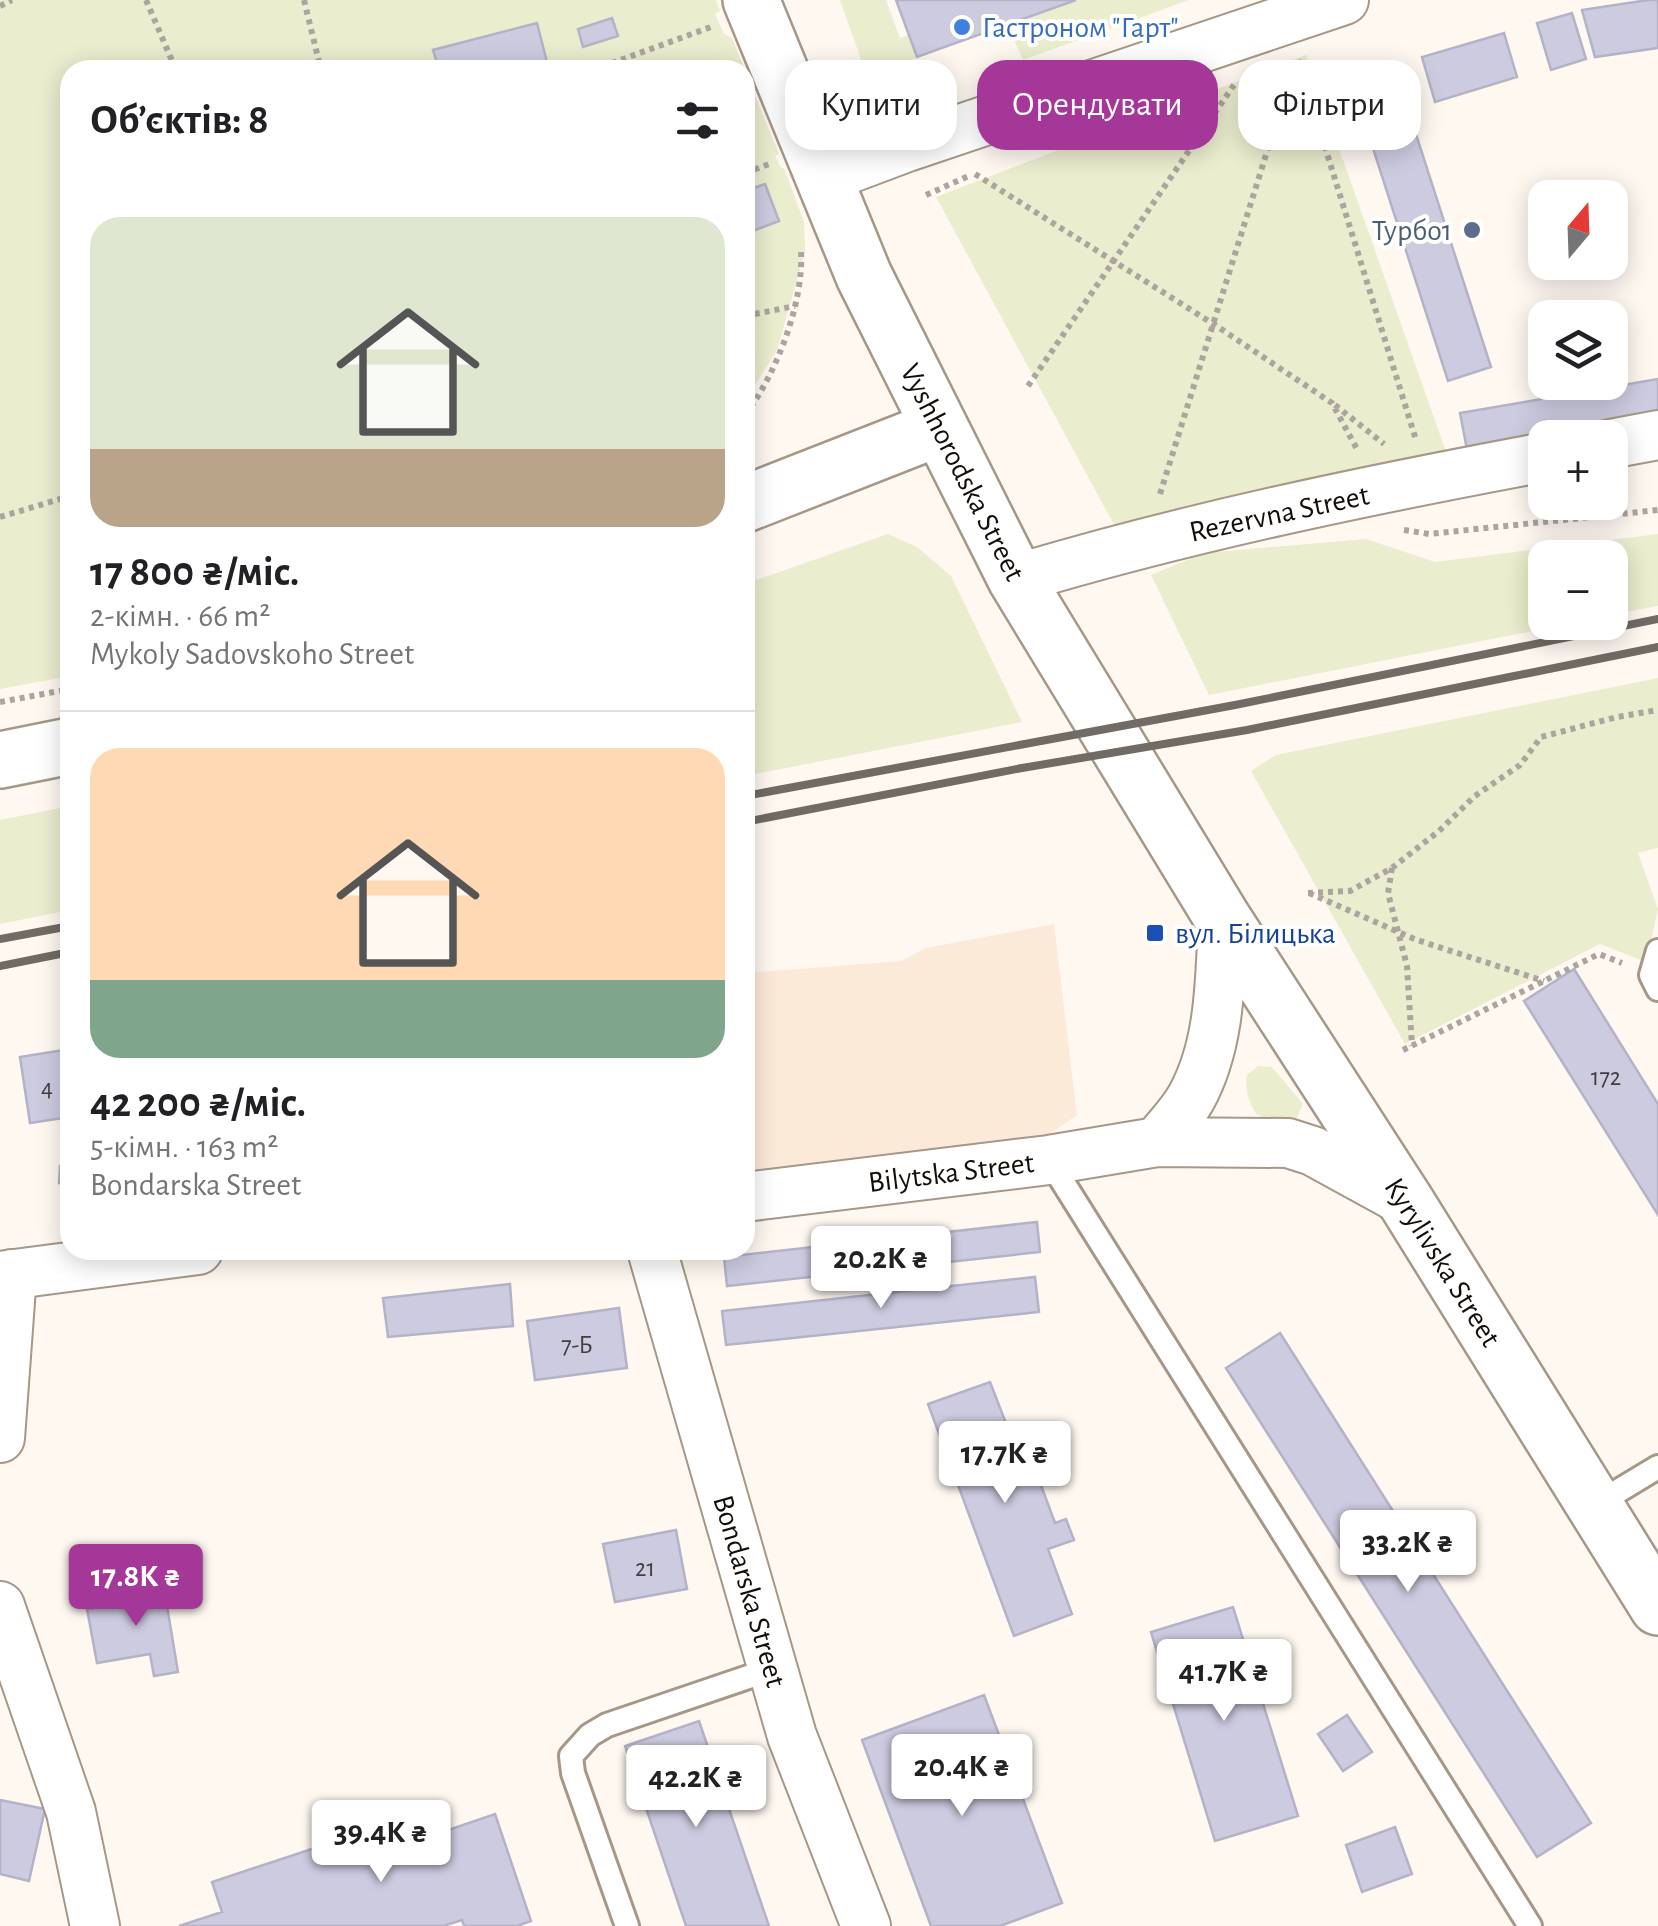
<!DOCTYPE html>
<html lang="uk">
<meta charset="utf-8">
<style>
:root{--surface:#fff;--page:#f6f6f6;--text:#202124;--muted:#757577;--line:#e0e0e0;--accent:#a43797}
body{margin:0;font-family:"Alegreya Sans",sans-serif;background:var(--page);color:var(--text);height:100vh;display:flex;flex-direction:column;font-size:38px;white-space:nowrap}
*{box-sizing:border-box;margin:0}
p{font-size:32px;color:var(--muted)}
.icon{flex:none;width:55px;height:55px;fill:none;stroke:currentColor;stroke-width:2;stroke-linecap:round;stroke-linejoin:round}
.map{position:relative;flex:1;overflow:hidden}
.details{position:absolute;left:60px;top:60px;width:695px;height:1200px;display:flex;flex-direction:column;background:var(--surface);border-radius:30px;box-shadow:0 5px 25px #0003}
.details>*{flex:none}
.banner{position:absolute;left:785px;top:60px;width:722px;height:90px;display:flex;gap:20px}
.needle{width:65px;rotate:19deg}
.fabs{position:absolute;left:1528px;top:180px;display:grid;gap:20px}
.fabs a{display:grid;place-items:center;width:100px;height:100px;border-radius:20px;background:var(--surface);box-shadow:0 5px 25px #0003;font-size:50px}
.price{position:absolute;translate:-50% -85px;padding:0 22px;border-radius:10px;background:#fff;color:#222;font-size:32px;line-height:65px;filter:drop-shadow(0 2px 5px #0008)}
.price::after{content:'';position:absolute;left:50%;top:60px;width:30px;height:22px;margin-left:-15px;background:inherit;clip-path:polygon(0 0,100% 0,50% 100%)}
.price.on{background:var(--accent);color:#fff}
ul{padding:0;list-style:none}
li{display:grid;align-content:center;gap:20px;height:530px;padding:0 30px}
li+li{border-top:2px solid var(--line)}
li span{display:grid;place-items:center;height:310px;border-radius:30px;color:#555}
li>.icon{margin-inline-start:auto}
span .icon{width:180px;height:180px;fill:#fffc;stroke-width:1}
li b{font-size:42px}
h2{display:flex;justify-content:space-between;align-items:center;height:120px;padding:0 30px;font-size:42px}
.pill{padding:0 35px;border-radius:30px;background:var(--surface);box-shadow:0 5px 25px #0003;font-size:35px;line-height:90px}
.pill.on{background:var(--accent);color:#fff}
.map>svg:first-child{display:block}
.built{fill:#fcead8}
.green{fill:#eaedce}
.building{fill:#cdcbe0;stroke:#b4b2c6;stroke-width:2.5}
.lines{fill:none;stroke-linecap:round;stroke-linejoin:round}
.lane-casing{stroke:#a69787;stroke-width:28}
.street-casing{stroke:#a69787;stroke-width:52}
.secondary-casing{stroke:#a69787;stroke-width:60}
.path{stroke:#aca59f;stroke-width:6;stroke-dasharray:5 5;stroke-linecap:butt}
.lane{stroke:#fff;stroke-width:22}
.street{stroke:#fff;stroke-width:48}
.secondary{stroke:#fff;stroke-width:55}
.rail{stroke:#716b65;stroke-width:8}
.shop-dot{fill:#3f7fe0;stroke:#fff;stroke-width:4}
.service-dot{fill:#5c6f8a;stroke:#fff;stroke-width:4}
.transit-dot{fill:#1a4fb4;stroke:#fff;stroke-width:4}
.labels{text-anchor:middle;stroke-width:8;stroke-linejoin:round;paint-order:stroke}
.number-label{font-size:25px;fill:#423d3f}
.shop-label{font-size:30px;fill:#366cbe;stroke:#fff;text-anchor:start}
.service-label{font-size:30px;fill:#4e5e75;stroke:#fff;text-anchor:end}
.street-label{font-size:30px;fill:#140e09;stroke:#fff}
.transit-label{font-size:30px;fill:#164399;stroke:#fff;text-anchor:start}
</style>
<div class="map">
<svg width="1658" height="1926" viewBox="0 0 1658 1926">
<rect width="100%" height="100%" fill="#fff8f1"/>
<!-- built -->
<path class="built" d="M1054 924 1077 1115 1024 1152 745 1188V973L901 961 926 948Z"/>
<!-- green -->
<path class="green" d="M0 0H716L720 11 715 14 724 34 732 38 745 70H70V676L0 689Z
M840 0H886L900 38 909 35 917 58 867 76Z
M1079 0H1189L1023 60 1008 26Z
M1306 55 1450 463 1118 532 936 197Z
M745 71 779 154 775 156 781 168H784L804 222 805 252 777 350 745 401Z
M888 534 917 547 951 576 1022 722 745 776V584Z
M1658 534V606L1610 615V558H1545V622L1573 623 1209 695 1151 575 1204 553 1366 539 1435 562Z
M1658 678V848L1638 853 1658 909 1646 962 1600 944 1405 1044 1251 771 1276 755Z
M70 806V910L0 924V820Z
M1258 1066 1272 1067 1303 1104 1296 1119 1286 1126 1256 1114C1249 1100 1244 1090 1247 1075Z"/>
<!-- building -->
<path class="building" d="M896 0H1076L917 57Z
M1648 0H1658V48L1595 57 1582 10Z
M1572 13 1586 59 1551 70 1537 23Z
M612 18 618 36 583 47 578 29Z
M537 23 549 70H439L433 50Z
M1504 33 1517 77 1435 102 1422 57Z
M1394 66 1491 367 1448 381 1351 80Z
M765 184 779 221 745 234V191Z
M1658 379V423L1584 438H1545L1469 460 1460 413Z
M1574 969 1658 1104V1215L1524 1001Z
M70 1049V1117L30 1123 20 1057Z
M60 1166 70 1167V1184L59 1183Z
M1037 1222 1040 1252 727 1286 724 1257Z
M1035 1277 1039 1312 726 1345 722 1311Z
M510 1284 513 1326 388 1337 383 1298Z
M619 1308 627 1368 535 1380 527 1321Z
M1280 1333 1591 1823 1537 1857 1226 1368Z
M990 1382 1014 1444 1035 1435 1043 1457 1032 1461 1055 1523 1066 1519 1074 1540 1048 1549 1072 1614 1014 1636 928 1404Z
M676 1530 687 1589 615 1602 603 1544Z
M163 1582 178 1672 154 1676 150 1654 97 1663 87 1609 123 1603 121 1589Z
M1233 1607 1298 1816 1215 1841 1151 1632Z
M984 1695 1062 1903 1000 1926H931L862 1740Z
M1347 1715 1372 1752 1343 1771 1318 1734Z
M699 1721 769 1926H686L625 1746Z
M0 1800 45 1809 29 1881 0 1874Z
M495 1814 531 1921 517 1926H464L462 1920 443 1926H179L222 1912 212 1882 357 1834 366 1858Z
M1395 1827 1412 1874 1362 1892 1346 1845Z"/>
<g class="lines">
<!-- lane casing -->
<g class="lane-casing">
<path id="lane" d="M1658 951 1651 975 1658 989
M1049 1160 1530 1926
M1595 1505 1658 1467
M627 1926 573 1773 571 1756 590 1735 607 1725 772 1669"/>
</g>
<!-- street casing -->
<g class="street-casing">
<path id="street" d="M822 179 907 147 1344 0
M1610 444 1658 435
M1016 579C1189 527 1368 490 1545 457
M1157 1142C1168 1128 1182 1114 1191 1098 1221 1044 1220 979 1223 919
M745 1197 1049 1160 1157 1142 1288 1143 1313 1151 1406 1202
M652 1250 792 1736 866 1926
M0 1276 198 1250
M0 1438 12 1274
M0 1606 71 1812 95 1926"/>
</g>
<!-- secondary casing -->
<g class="secondary-casing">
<path id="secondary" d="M751 0 864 276 1016 579 1223 919 1406 1202 1658 1607
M745 504 939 428
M0 760 70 746"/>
</g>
<!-- path -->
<path class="path" d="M146 0 176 70
M304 0 321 70
M0 6 12 0
M1298 60 1416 440
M593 70 711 27
M745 173 769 164
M975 174 1215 325 1332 403 1358 451
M926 195 971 175
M745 316 795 306
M1028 386 1234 85
M1335 405 1384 444
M745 415C776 375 804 302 801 252
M1160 494 1295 62
M0 517 70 496
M1404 530 1429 534 1658 510
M0 702 70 689
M1392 868 1388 893 1407 966 1412 1046
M1308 893 1350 891 1392 868 1439 831 1475 796 1520 765 1541 737 1617 717 1658 710
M1309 893 1417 940 1544 981
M1403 1050 1599 954 1622 963"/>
<!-- lane -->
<use href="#lane" class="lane"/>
<!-- street -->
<use href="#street" class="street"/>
<!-- secondary -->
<use href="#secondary" class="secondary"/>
<!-- rail -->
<path class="rail" d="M745 796 1235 705 1658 619
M745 822 1022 768 1247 730 1658 647
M0 939 70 926
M0 966 70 952"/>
</g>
<!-- markers -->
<circle class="shop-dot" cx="962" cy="27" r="10"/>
<circle class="service-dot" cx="1472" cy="230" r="10"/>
<rect class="transit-dot" x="1145" y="923" width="20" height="20" rx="5"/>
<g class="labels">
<!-- number labels -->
<g class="number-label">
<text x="1606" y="1085">172</text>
<text x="47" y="1096">4</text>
<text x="577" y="1353">7-Б</text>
<text x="645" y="1576">21</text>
</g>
<!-- shop labels -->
<g class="shop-label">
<text x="982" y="37">Гастроном "Гарт"</text>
</g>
<!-- service labels -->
<g class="service-label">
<text x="1452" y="240">Турбо1</text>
</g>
<!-- street labels -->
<g class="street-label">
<text transform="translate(963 472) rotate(63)" y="10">Vyshhorodska Street</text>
<text transform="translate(1279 513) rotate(-12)" y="10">Rezervna Street</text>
<text transform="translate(951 1172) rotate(-7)" y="10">Bilytska Street</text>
<text transform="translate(1443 1262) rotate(58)" y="10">Kyrylivska Street</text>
<text transform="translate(750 1591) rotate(74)" y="10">Bondarska Street</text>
</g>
<!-- transit labels -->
<g class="transit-label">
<text x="1175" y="943">вул. Білицька</text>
</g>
</g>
</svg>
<div class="fabs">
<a><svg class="needle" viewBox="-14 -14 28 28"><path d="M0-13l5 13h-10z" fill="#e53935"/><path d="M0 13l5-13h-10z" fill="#757577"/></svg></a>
<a><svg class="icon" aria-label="layers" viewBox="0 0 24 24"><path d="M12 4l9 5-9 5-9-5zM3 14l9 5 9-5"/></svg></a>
<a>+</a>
<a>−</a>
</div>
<b class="price" style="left:881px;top:1311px">20.2K ₴</b>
<b class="price" style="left:1005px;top:1506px">17.7K ₴</b>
<b class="price" style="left:1408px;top:1595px">33.2K ₴</b>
<b class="price on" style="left:136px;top:1629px">17.8K ₴</b>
<b class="price" style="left:1224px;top:1724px">41.7K ₴</b>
<b class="price" style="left:962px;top:1819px">20.4K ₴</b>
<b class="price" style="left:696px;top:1830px">42.2K ₴</b>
<b class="price" style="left:381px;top:1885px">39.4K ₴</b>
<div class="banner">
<a class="pill">Купити</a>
<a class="pill on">Орендувати</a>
<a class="pill">Фільтри</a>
</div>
<section class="details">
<h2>Об’єктів: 8<svg class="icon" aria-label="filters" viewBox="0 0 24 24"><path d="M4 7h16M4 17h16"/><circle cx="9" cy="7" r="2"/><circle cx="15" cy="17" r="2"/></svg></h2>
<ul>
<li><span style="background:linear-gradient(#dfe7d0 75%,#b9a48a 0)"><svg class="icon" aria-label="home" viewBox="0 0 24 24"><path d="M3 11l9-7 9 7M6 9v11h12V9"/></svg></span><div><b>17 800 ₴/міс.</b><p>2-кімн. · 66 m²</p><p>Mykoly Sadovskoho Street</p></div></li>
<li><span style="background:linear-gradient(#ffd9b3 75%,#7fa58c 0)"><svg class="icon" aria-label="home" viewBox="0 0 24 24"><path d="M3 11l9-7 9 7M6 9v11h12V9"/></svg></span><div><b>42 200 ₴/міс.</b><p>5-кімн. · 163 m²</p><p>Bondarska Street</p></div></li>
</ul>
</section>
</div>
